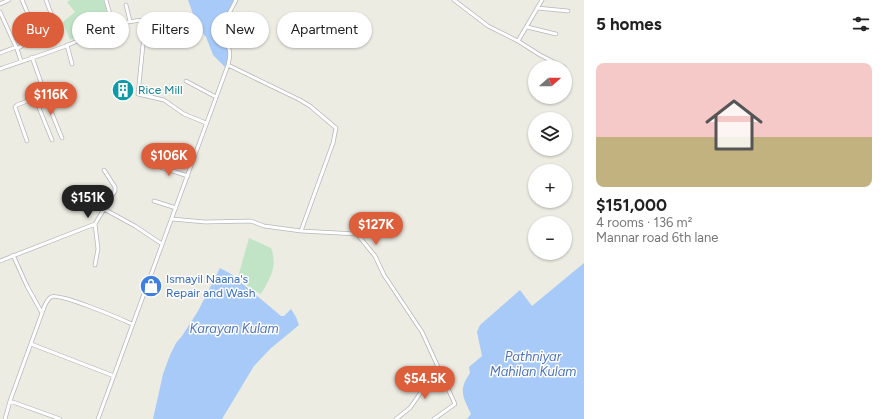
<!DOCTYPE html>
<meta charset="utf-8">
<style>
:root{--surface:#fff;--page:#f6f6f6;--text:#222;--muted:#767676;--line:#e0e0e0;--accent:#dc5e3a}
body{margin:0;font-family:Figtree,sans-serif;background:var(--page);color:var(--text);height:100vh;display:flex;flex-direction:column;font-size:15px;white-space:nowrap}
*{box-sizing:border-box;margin:0}
p{font-size:13px;color:var(--muted)}
.icon{flex:none;width:22px;height:22px;fill:none;stroke:currentColor;stroke-width:2;stroke-linecap:round;stroke-linejoin:round}
.map{position:relative;flex:1;overflow:hidden}
.drawer{display:flex;flex-direction:column;background:var(--surface);width:300px}
.drawer>*{flex:none}
.hud{position:absolute;left:12px;top:12px;width:380px;height:36px;display:flex;gap:8px}
.needle{width:26px;rotate:69deg}
.buttons{position:absolute;left:528px;top:60px;display:grid;gap:8px}
.buttons a{display:grid;place-items:center;width:44px;height:44px;border-radius:50%;background:var(--surface);box-shadow:0 1px 3px #0004;font-size:20px}
.price{position:absolute;translate:-50% -34px;padding:0 9px;border-radius:14px;background:var(--accent);color:#fff;font-size:13px;line-height:26px;filter:drop-shadow(0 1px 2px #0008)}
.price::after{content:'';position:absolute;left:50%;top:24px;width:12px;height:9px;margin-left:-6px;background:inherit;clip-path:polygon(0 0,100% 0,50% 100%)}
.price.current{background:#222;color:#fff}
ul{padding:0;list-style:none}
li{display:grid;align-content:center;gap:8px;height:212px;padding:0 12px}
li+li{border-top:1px solid var(--line)}
li span{display:grid;place-items:center;height:124px;border-radius:8px;color:#555}
li>.icon{margin-inline-start:auto}
span .icon{width:72px;height:72px;fill:#fffc;stroke-width:1}
li b{font-size:17px}
h2{display:flex;justify-content:space-between;align-items:center;height:48px;padding:0 12px;font-size:17px}
.tag{padding:0 14px;border-radius:18px;background:var(--surface);box-shadow:0 1px 3px #0004;font-size:14px;line-height:36px}
.tag.current{background:var(--accent);color:#fff}
main{display:flex;flex:1;min-height:0}
.map>svg:first-child{display:block}
.green{fill:#c1e3c6}
.water{fill:#a8caf8}
.lines{fill:none;stroke-linecap:round;stroke-linejoin:round}
.street-casing{stroke:#b6b7bc;stroke-width:4.5}
.street{stroke:#fff;stroke-width:3}
.labels{text-anchor:middle;stroke-width:3;stroke-linejoin:round;paint-order:stroke}
.culture-label{font-size:12px;fill:#0d838f;stroke:#fff;text-anchor:start}
.shop-label{font-size:12px;fill:#366cbe;stroke:#fff;text-anchor:start}
.water-label{font-size:13px;font-style:italic;fill:#4c72ba;stroke:#fff}
</style>
<main>
<div class="map">
<svg width="584" height="419" viewBox="0 0 584 419">
<rect width="100%" height="100%" fill="#edece3"/>
<!-- green -->
<path class="green" d="M70 0H104L110 23 87 32 82 24 74 29 77 37 70 40 63 22 75 12 67 2Z
M249 238 271 248C278 267 270 278 261 294L253 290 238 277Z"/>
<!-- water -->
<path class="water" d="M188 0H234L222 26 229 57 225 67 213 55 206 37 199 29 194 17Z
M584 263V419H467L471 414C463 397 458 390 470 373L469 367 482 356 477 332 480 325 520 290 532 306Z
M220 268 231 274 281 316H284L291 309 296 317 299 325 270 349 254 366 222 419H153L163 374 170 355 176 343 182 336 198 311Z"/>
<g class="lines">
<!-- street casing -->
<g class="street-casing">
<path id="street" d="M22 0 38 37
M106 0 113 25
M454 0 488 26 518 41 542 0
M0 4 9 0
M126 5 130 21
M537 8 568 11
M0 12 17 49
M527 27 556 34
M518 41 540 55 564 67
M67 45 72 64
M0 53 16 47
M21 61 17 49 55 24 46 0
M228 65 300 100 310 106 336 128 333 143 301 231
M0 69C22 61 46 54 68 45 94 34 114 22 144 20L145 25 138 94 164 100 184 114 206 123
M186 81 216 97
M44 94 62 138
M35 98 52 140
M27 141 15 107 17 105 43 95 44 91 32 57
M154 165 188 176
M154 201 176 208
M104 209 115 191V187L104 170
M172 219 205 222 251 221 264 226 301 231 357 234 375 256 384 275 422 332 455 404 434 419
M95 224 98 249 95 265
M0 261 95 224 104 209 135 226 162 244
M42 313C44 307 46 300 51 297 58 292 121 319 132 324
M31 344 114 376
M10 401 60 419
M5 419 10 401 42 313 27 286 13 255
M98 419 228 65C233 47 226 47 224 32 222 22 232 9 236 0
M396 419 410 408 430 379 437 366"/>
</g>
<!-- street -->
<use href="#street" class="street"/>
</g>
<!-- icons -->
<defs>
<g id="building-disc" transform="scale(1.15)"><circle r="9.5" fill="#0f9aa8" stroke="#fff"/><path d="M-4-6H4V6H1V3H-1V6H-4ZM-2.5-4.3h1.7v1.8h-1.7ZM.8-4.3h1.7v1.8H.8ZM-2.5-1h1.7V.8h-1.7ZM.8-1h1.7V.8H.8Z" fill="#fff"/></g>
<g id="shop-disc" transform="scale(1.15)"><circle r="9.5" fill="#3f7fe0" stroke="#fff"/><path d="M-5-2.5h2.3a2.7 3.5 0 0 1 5.4 0H5L5.5 6h-11ZM-1.5-2.5h3a1.5 2.3 0 0 0-3 0Z" fill="#fff"/></g>
</defs>
<g fill-rule="evenodd">
<use href="#building-disc" x="123" y="90"/>
<use href="#shop-disc" x="151" y="286"/>
</g>
<g class="labels">
<!-- culture labels -->
<g class="culture-label">
<text x="138" y="94">Rice Mill</text>
</g>
<!-- shop labels -->
<g class="shop-label">
<text x="166" y="283">Ismayil Naana's<tspan x="166" dy="14">Repair and Wash</tspan></text>
</g>
<!-- water labels -->
<g class="water-label">
<text x="234" y="333">Karayan Kulam</text>
<text x="533" y="361">Pathniyar<tspan x="533" dy="15">Mahilan Kulam</tspan></text>
</g>
</g>
</svg>
<div class="buttons">
<a><svg class="needle" viewBox="-14 -14 28 28"><path d="M0-13l5 13h-10z" fill="#e53935"/><path d="M0 13l5-13h-10z" fill="#767676"/></svg></a>
<a><svg class="icon" aria-label="layers" viewBox="0 0 24 24"><path d="M12 4l9 5-9 5-9-5zM3 14l9 5 9-5"/></svg></a>
<a>+</a>
<a>−</a>
</div>
<b class="price" style="left:51px;top:116px">$116K</b>
<b class="price" style="left:169px;top:177px">$106K</b>
<b class="price current" style="left:88px;top:219px">$151K</b>
<b class="price" style="left:376px;top:246px">$127K</b>
<b class="price" style="left:425px;top:400px">$54.5K</b>
<div class="hud">
<a class="tag current">Buy</a>
<a class="tag">Rent</a>
<a class="tag">Filters</a>
<a class="tag">New</a>
<a class="tag">Apartment</a>
</div>
</div>
<section class="drawer">
<h2>5 homes<svg class="icon" aria-label="filters" viewBox="0 0 24 24"><path d="M4 7h16M4 17h16"/><circle cx="9" cy="7" r="2"/><circle cx="15" cy="17" r="2"/></svg></h2>
<ul>
<li><span style="background:linear-gradient(#f6c9c9 60%,#c2b280 0)"><svg class="icon" aria-label="home" viewBox="0 0 24 24"><path d="M3 11l9-7 9 7M6 9v11h12V9"/></svg></span><div><b>$151,000</b><p>4 rooms · 136 m²</p><p>Mannar road 6th lane</p></div></li>
</ul>
</section>
</main>
